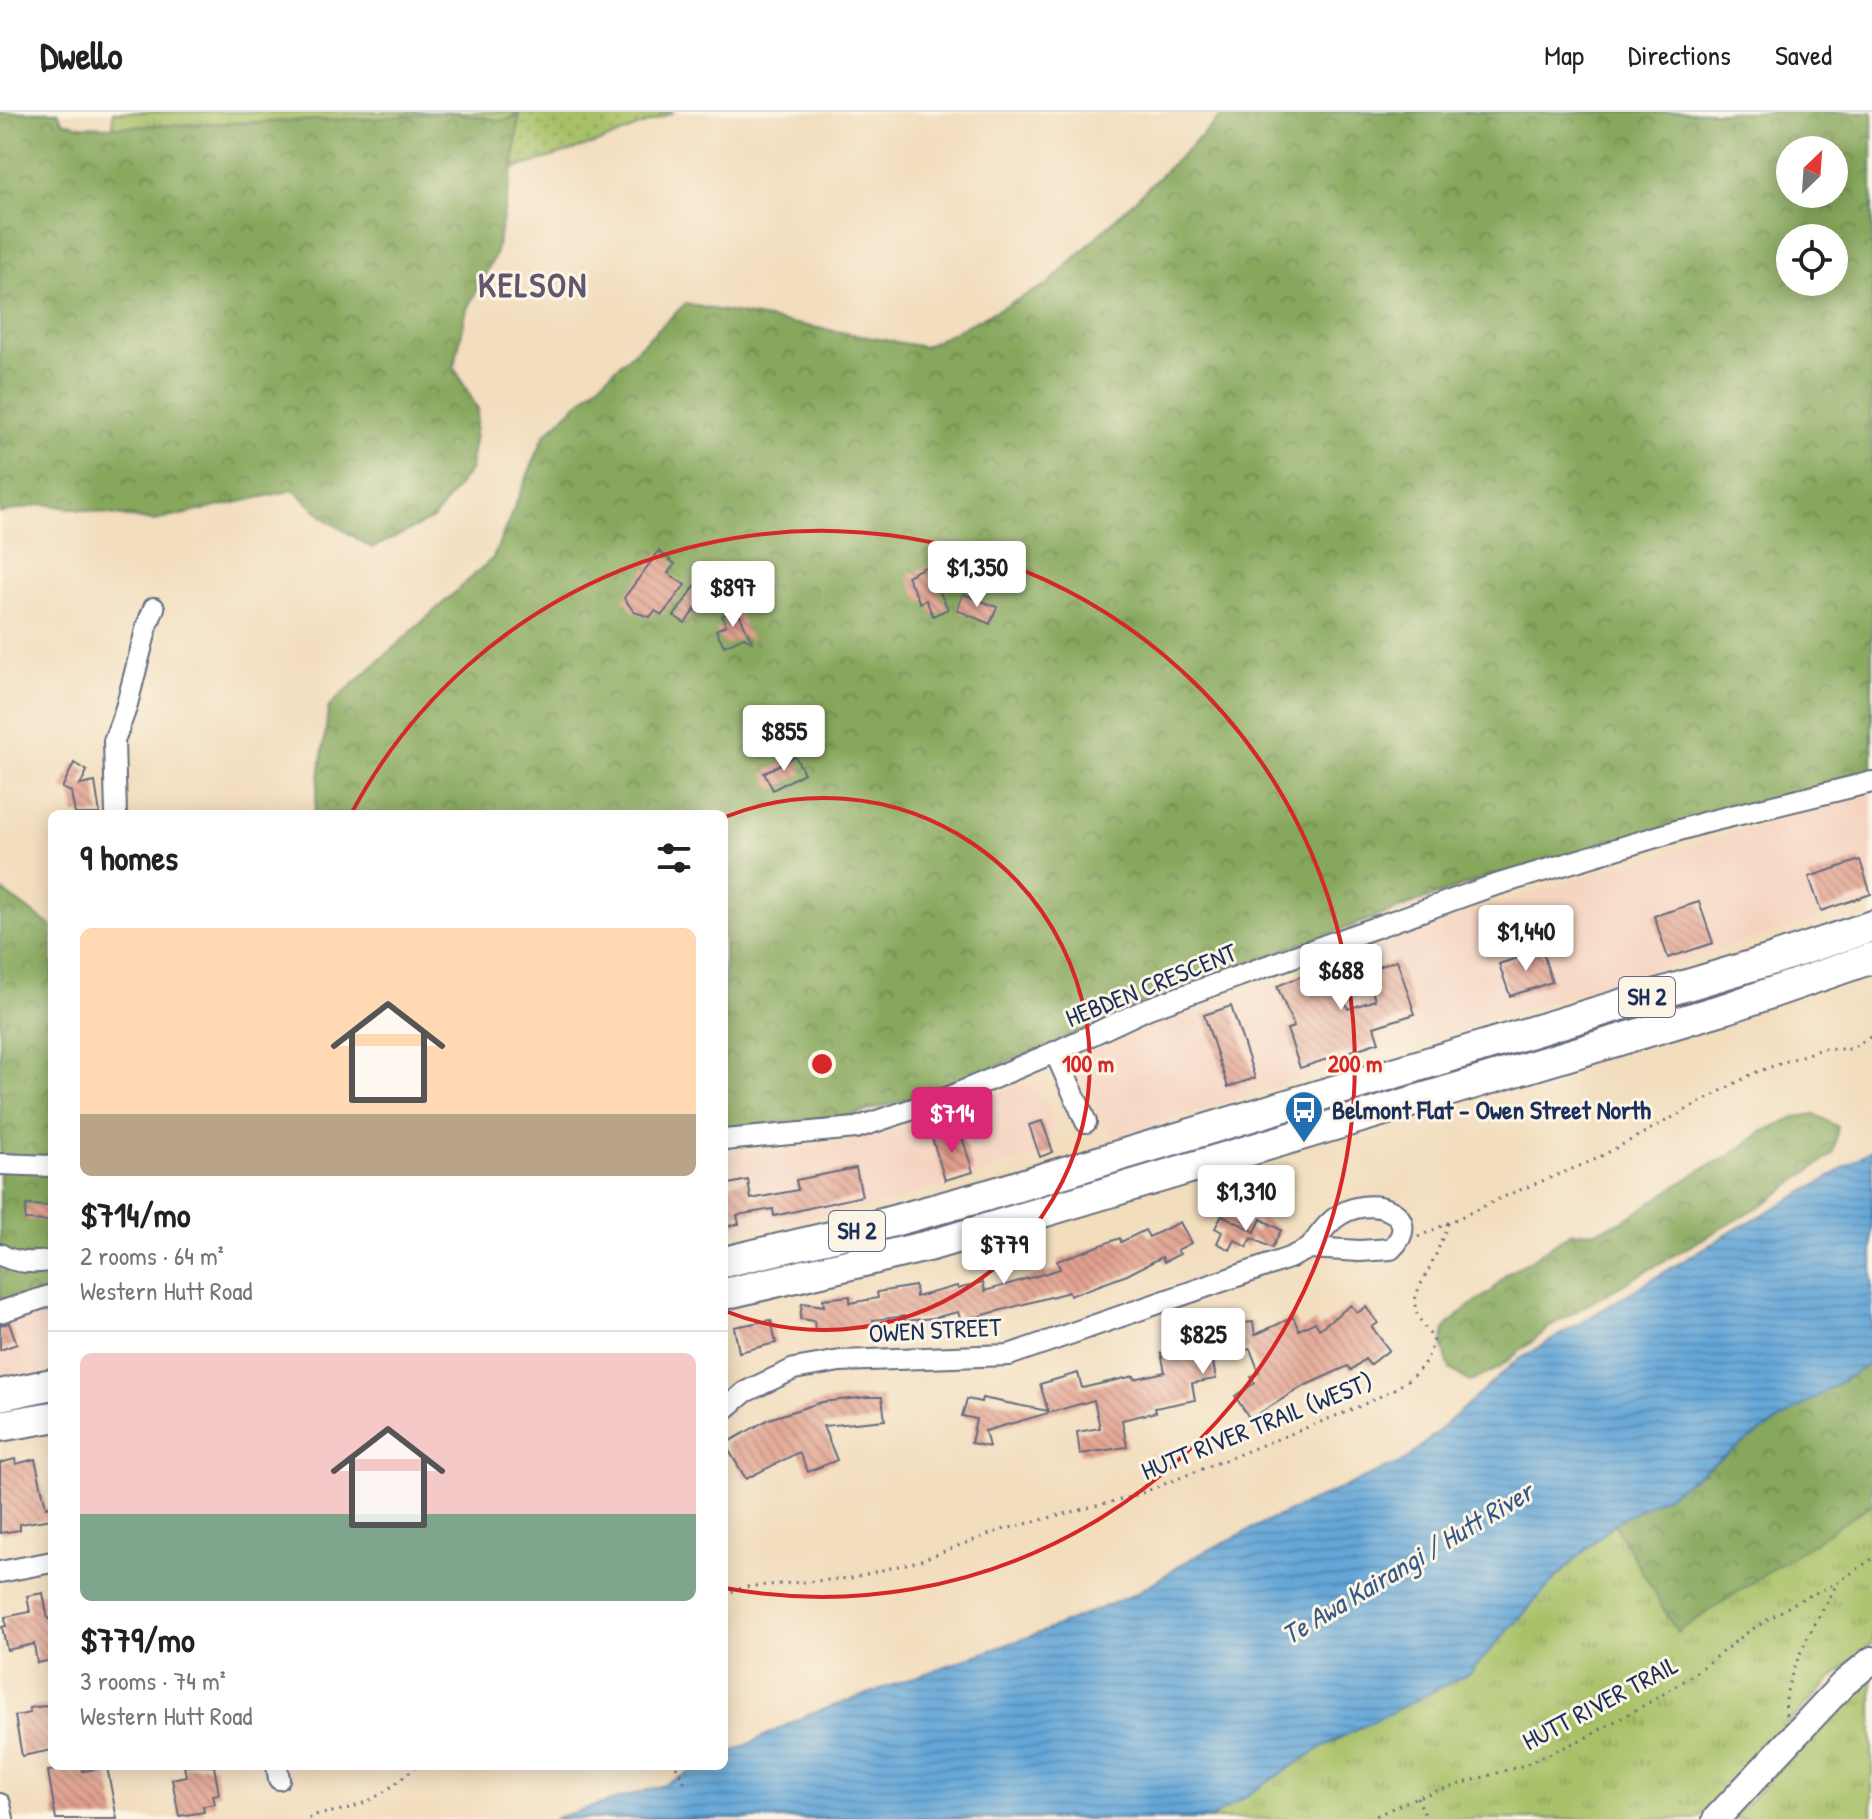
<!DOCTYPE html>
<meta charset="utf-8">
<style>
:root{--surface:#fff;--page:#f6f6f6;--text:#222;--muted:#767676;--line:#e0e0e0;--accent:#db2777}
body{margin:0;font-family:"Patrick Hand",sans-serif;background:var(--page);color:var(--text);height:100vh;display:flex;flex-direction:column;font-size:30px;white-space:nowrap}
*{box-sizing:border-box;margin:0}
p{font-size:26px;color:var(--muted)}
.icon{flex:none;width:44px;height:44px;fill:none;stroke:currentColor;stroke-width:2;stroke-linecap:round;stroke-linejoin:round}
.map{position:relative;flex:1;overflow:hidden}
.side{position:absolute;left:48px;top:698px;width:680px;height:960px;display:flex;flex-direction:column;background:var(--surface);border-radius:12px;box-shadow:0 4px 20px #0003}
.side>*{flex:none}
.needle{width:52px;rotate:25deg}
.fabs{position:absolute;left:1776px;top:24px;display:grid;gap:16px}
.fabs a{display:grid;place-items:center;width:72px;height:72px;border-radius:50%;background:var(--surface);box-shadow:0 4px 20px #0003;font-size:40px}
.price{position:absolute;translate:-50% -68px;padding:0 18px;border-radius:8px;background:#fff;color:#222;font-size:26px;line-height:52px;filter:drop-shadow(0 2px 4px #0008)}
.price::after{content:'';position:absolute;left:50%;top:48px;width:24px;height:18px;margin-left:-12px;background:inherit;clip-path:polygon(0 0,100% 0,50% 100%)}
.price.on{background:var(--accent);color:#fff}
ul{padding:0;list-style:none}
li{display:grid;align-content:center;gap:16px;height:424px;padding:0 32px}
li+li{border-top:2px solid var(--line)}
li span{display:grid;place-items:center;height:248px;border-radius:12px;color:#555}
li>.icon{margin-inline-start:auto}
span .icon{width:144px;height:144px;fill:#fffc;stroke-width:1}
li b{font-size:34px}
h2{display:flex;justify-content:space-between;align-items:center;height:96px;padding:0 32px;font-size:34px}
header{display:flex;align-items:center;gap:48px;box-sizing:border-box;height:112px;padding:0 40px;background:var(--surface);border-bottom:2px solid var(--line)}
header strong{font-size:38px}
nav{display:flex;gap:44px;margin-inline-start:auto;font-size:28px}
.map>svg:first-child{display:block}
.built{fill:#f5d3c1}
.grass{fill:url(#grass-dots);stroke:#627862;stroke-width:2}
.forest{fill:url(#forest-crowns);stroke:#506b5d;stroke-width:2;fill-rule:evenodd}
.park{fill:url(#park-tufts);stroke:#627862;stroke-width:2}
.water{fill:url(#water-rules);stroke:#3f6a9a;stroke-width:2}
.building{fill:url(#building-back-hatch)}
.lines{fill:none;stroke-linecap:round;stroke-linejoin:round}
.minor-casing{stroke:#666c7f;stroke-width:24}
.major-casing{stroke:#666c7f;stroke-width:30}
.highway-casing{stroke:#666c7f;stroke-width:34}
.path{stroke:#666c7f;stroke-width:3;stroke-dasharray:2 6;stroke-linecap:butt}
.minor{stroke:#fff;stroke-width:20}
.major{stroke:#fff;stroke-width:26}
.highway{stroke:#fff;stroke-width:30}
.ring{fill:none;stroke:#d62828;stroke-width:4}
.labels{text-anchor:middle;stroke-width:6;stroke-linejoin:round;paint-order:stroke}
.shield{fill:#fcf5e5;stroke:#5e6a86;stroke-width:2}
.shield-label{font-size:24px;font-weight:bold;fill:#1b2f5e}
.street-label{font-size:26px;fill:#1b2f5e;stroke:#fcf5e5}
.poi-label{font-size:26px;font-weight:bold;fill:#1b2f5e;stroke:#fcf5e5;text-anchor:start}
.water-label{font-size:28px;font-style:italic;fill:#345988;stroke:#fcf5e5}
.district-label{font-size:34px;font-weight:bold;letter-spacing:2px;fill:#60566e;stroke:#fcf5e5}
.centre{fill:#d62828;stroke:#fcf5e5;stroke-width:4}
.ring-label{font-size:24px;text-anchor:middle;font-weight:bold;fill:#d62828;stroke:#fcf5e5;stroke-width:6;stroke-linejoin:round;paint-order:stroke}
</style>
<header>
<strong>Dwello</strong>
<nav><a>Map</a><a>Directions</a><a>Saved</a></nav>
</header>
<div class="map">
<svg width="1872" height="1707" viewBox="0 0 1872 1707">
<defs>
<pattern id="grass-dots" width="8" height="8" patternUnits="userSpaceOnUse" patternTransform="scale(2)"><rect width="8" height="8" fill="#a8c167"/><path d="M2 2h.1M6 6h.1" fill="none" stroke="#889d58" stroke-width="1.8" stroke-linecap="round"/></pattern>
<pattern id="forest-crowns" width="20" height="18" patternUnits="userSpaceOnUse" patternTransform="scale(2)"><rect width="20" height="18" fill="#86a75c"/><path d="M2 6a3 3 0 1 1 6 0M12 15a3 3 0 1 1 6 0" fill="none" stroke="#6d884f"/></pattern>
<pattern id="park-tufts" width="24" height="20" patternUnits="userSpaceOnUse" patternTransform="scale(2)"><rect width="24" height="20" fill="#a8c167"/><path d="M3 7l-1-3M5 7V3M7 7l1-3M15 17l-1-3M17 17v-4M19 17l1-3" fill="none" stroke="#889d58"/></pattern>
<pattern id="water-rules" width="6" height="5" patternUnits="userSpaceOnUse" patternTransform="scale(2)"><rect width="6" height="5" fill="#63a6d7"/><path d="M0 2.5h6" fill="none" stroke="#5188b2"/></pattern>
<pattern id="building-back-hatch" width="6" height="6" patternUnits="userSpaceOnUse" patternTransform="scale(2)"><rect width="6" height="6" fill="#e19f8d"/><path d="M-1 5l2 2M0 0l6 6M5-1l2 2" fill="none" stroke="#b68276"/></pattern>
</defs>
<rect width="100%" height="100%" fill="#fcf5e5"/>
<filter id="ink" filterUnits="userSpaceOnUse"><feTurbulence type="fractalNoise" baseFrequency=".0125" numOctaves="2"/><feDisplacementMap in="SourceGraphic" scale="16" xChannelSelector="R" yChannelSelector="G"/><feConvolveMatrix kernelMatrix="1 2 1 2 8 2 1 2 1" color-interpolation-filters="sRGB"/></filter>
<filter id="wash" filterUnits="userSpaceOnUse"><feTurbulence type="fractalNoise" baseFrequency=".006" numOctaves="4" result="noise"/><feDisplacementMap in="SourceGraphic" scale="32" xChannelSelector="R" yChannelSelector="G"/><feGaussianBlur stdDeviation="1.8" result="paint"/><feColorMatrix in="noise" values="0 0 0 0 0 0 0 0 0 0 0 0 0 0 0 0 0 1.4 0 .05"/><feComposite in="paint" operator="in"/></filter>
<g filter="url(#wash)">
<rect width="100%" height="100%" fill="#f2ddbd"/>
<!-- built -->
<path class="built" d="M1872 682V790L1121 1023 1107 1020 1081 963 1088 941 1228 885 1583 764Z
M1024 972 1034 977 1049 994 1053 1012 1052 1034 1050 1038 898 1088 724 1123V1041L784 1040 833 1032 918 1012Z
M52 1192V1258L0 1268V1209Z"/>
<!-- grass -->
<path class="grass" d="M519 0H674L603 29 513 57Z"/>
<!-- forest -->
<path class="forest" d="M0 0H58L63 10 81 14 113 15 377 6C401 3 424 0 448 0 472 2 495 11 519 4L513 57 495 144 467 197 454 255 478 298 470 358 433 407 372 436 327 408 294 378 154 409 43 392 0 401Z
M1226 0H1872V662L1482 767 1152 886 1060 929 943 977 853 1003 724 1016V702H314L329 594 493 446 545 322 685 192 924 235 1048 172ZM1790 38H1834V82H1790ZM1790 126H1834V170H1790Z
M0 777 52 815V1180L0 1196Z
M1815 1002 1838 1015 1833 1042 1767 1090 1554 1212 1499 1256 1470 1270 1450 1257 1442 1233 1445 1216 1465 1197 1492 1179 1506 1162 1531 1148 1570 1121 1595 1119 1623 1109 1702 1057 1728 1045 1762 1020 1795 1005Z
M1872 1250V1392L1677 1521 1614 1411 1668 1383 1748 1328Z"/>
<!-- park -->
<path class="park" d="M113 0H518L509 7 501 8 447 0 377 6 113 15Z
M1872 1392V1531L1832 1566 1697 1707H1210L1324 1634 1555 1467 1614 1411 1677 1520Z
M1872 1563V1707H1732L1848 1585Z"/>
<!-- water -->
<path class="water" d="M1872 1037V1250L1748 1328 1668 1383 1614 1411 1555 1467 1470 1561 1324 1634 1210 1707H552L664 1673 703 1654H724V1644L805 1604 1045 1519 1135 1482 1192 1446 1276 1405 1406 1348 1515 1250 1736 1117 1822 1070Z"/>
<g id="blocks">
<!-- building -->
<path class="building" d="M659 439 675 452 668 461 685 473 662 503 655 499 650 505 634 500 624 486Z
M710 453 722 461 685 511 674 504Z
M927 454 948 497 933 504 926 488 920 491 907 464Z
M963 482 997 495 990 512 957 498Z
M737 497 752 530 744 525 724 534 716 518 726 513 722 504Z
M795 644 804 661 773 678 764 661Z
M74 651 87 659 80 673 95 670 100 702H75L71 680 62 676Z
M1860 748 1871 782 1821 799 1809 765Z
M1699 790 1713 831 1668 846 1654 804Z
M1542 838 1552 870 1510 884 1499 852Z
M1397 848 1415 902 1374 915 1379 930 1300 956 1287 917 1294 915 1277 874 1329 853 1348 897 1375 888 1366 859Z
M1231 894 1255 966 1228 975 1204 903Z
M1042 1009 1053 1040 1040 1045 1029 1013Z
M960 1018 973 1060 945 1068 932 1026Z
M856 1056 862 1084 774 1104 773 1097 737 1103 739 1112 724 1115V1073L748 1068 751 1087 798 1078 796 1068Z
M26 1093 52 1094V1109L25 1108Z
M1222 1103 1255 1120 1261 1107 1281 1118 1272 1136 1252 1126 1247 1135 1235 1128 1230 1138 1217 1131 1222 1120 1215 1116Z
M1180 1110 1191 1131 1177 1138 1180 1142 1164 1150 1162 1145 1127 1163 1070 1184 1069 1180 961 1209 958 1200 933 1206 905 1209 904 1204 873 1208 874 1214 815 1219 814 1209 800 1207 802 1191 824 1194 823 1187 850 1184V1191L878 1186 877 1180 915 1174 916 1185 957 1174 958 1177 983 1170 985 1179 1060 1157 1057 1149 1120 1126 1121 1130 1145 1118 1149 1125Z
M1351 1193 1357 1201 1366 1195 1378 1211 1372 1215 1389 1238 1370 1253 1365 1247 1351 1258 1348 1254 1302 1275 1250 1307 1235 1284 1255 1271 1251 1265 1259 1260 1250 1237 1212 1244 1216 1267 1192 1271 1195 1288 1155 1296 1156 1300 1122 1308 1127 1335 1080 1342 1077 1320 1100 1316 1094 1288 985 1319 989 1335 971 1331 976 1307 962 1304 967 1287 981 1290 982 1286 1048 1299 1040 1272 1078 1261 1082 1276 1134 1264V1267L1165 1260 1161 1241 1198 1234 1195 1219 1212 1216V1214L1253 1210 1255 1223 1293 1205 1299 1218 1315 1210 1319 1217Z
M771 1208 776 1231 739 1240 734 1215Z
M9 1211 17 1232 0 1238V1213Z
M868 1285H882L885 1308 823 1314 837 1348 808 1360 799 1340 746 1367 725 1332 769 1307 822 1290Z
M15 1347 16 1352 35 1347 46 1395 52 1393V1407L20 1412V1418L0 1421V1351Z
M43 1481 48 1507H52V1548L37 1551 34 1532 7 1538 2 1515 6 1514 5 1505 30 1500 27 1484Z
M52 1593V1638L22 1644 15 1604 30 1601 29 1596Z
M82 1654 83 1659 107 1655 117 1707H56L48 1659Z
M184 1654H214L219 1682 213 1683 215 1692 203 1694 204 1700 179 1704 172 1667 186 1664Z"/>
</g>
</g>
<g filter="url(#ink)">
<use href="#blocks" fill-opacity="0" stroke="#666c7f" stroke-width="2"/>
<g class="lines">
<!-- minor casing -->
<g class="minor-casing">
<path id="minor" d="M116 702 114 629 126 596 147 514 154 496
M1055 940 1086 1010
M724 1028 856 1016 949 985 1055 940 1149 896 1489 775 1703 711 1872 670
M0 1052 52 1054
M0 1142C13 1151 37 1152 52 1148
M0 1200 52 1183
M724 1298 745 1280 794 1257 840 1249 1009 1243 1289 1146 1310 1136 1360 1139 1391 1137C1427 1103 1370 1078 1334 1107 1324 1115 1317 1126 1310 1136
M0 1460 52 1450
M277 1654 279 1667
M0 1692 3 1707"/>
</g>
<!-- major casing -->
<g class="major-casing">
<path id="major" d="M1716 1707 1843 1572 1872 1548"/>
</g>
<!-- highway casing -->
<g class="highway-casing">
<path id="highway" d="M724 1150 864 1117 988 1083 1774 847 1872 814
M724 1182 932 1133 1733 894 1872 846
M0 1283 52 1272
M0 1314 52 1305"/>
</g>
<!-- path -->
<path class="path" d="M1418 1125 1510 1082 1594 1048 1754 961 1821 937H1850L1872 924
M724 1482 745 1475 851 1466 918 1449 998 1419 1134 1384 1356 1296C1388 1280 1429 1266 1433 1226 1406 1193 1413 1187 1431 1153 1438 1140 1442 1125 1448 1111
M1786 1603C1780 1565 1820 1505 1837 1471
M676 1654 685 1671
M1417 1685 1427 1707
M309 1707 314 1703C363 1696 379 1687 416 1654
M1369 1707 1417 1685 1524 1653 1585 1626 1657 1586 1687 1567 1748 1520 1796 1490 1837 1471 1872 1447"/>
<!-- minor -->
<use href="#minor" class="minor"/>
<!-- major -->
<use href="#major" class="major"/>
<!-- highway -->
<use href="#highway" class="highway"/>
</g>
</g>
<!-- distance rings -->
<g class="ring">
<path d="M725 705A266 266 0 1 1 725 1199"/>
<path d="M351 702A533 533 0 1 1 725 1476"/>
</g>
<!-- icons -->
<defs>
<g id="bus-pin" transform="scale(2)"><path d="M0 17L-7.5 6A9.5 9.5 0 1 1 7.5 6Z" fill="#1f6fb2" stroke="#fcf5e5"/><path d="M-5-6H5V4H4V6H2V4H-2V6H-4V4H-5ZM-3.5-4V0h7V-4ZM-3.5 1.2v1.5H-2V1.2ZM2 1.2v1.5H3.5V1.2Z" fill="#fff"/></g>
</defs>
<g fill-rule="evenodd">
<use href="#bus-pin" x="1304" y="998"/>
</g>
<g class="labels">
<!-- shield labels -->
<g class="shield">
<rect x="1619" y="865" width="56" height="40" rx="6"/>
<rect x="829" y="1099" width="56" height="40" rx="6"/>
</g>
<g class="shield-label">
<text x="1647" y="893">SH 2</text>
<text x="857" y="1127">SH 2</text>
</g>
<!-- street labels -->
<g class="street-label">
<text transform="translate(1151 873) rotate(-22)" y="9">HEBDEN CRESCENT</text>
<text transform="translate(935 1218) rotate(-3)" y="9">OWEN STREET</text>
<text transform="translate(1257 1314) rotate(-22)" y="9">HUTT RIVER TRAIL (WEST)</text>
<text transform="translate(1600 1591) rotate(-28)" y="9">HUTT RIVER TRAIL</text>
</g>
<!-- poi labels -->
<g class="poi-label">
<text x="1332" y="1007">Belmont Flat - Owen Street North</text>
</g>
<!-- water labels -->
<g class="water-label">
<text transform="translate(1407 1451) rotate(-31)" y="10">Te Awa Kairangi / Hutt River</text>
</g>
<!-- district labels -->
<g class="district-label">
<text x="533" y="185">KELSON</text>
</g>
</g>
<circle cx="822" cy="952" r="12" class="centre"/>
<g class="ring-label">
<text x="1088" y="960">100 m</text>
<text x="1355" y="960">200 m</text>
</g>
</svg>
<div class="fabs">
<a><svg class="needle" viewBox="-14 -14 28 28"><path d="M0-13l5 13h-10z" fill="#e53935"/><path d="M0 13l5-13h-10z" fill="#767676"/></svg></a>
<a><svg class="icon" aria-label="locate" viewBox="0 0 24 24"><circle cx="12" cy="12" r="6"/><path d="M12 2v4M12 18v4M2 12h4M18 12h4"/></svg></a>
</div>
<b class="price" style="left:977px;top:497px">$1,350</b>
<b class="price" style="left:733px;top:517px">$897</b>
<b class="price" style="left:784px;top:661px">$855</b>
<b class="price" style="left:1526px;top:861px">$1,440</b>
<b class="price" style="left:1341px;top:900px">$688</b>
<b class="price on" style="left:952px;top:1043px">$714</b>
<b class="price" style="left:1246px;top:1121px">$1,310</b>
<b class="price" style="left:1004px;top:1174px">$779</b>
<b class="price" style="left:1203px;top:1264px">$825</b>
<section class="side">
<h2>9 homes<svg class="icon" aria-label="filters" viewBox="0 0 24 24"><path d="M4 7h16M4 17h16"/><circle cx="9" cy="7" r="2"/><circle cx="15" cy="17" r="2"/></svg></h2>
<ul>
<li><span style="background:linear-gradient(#ffd9b3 75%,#b9a48a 0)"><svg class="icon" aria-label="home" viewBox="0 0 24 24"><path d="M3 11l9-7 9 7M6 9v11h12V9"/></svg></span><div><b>$714/mo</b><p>2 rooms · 64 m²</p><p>Western Hutt Road</p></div></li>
<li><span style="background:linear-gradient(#f6c9c9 65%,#7fa58c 0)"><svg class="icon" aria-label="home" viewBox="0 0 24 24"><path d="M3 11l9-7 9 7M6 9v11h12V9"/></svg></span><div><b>$779/mo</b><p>3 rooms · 74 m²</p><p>Western Hutt Road</p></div></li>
</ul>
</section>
</div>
